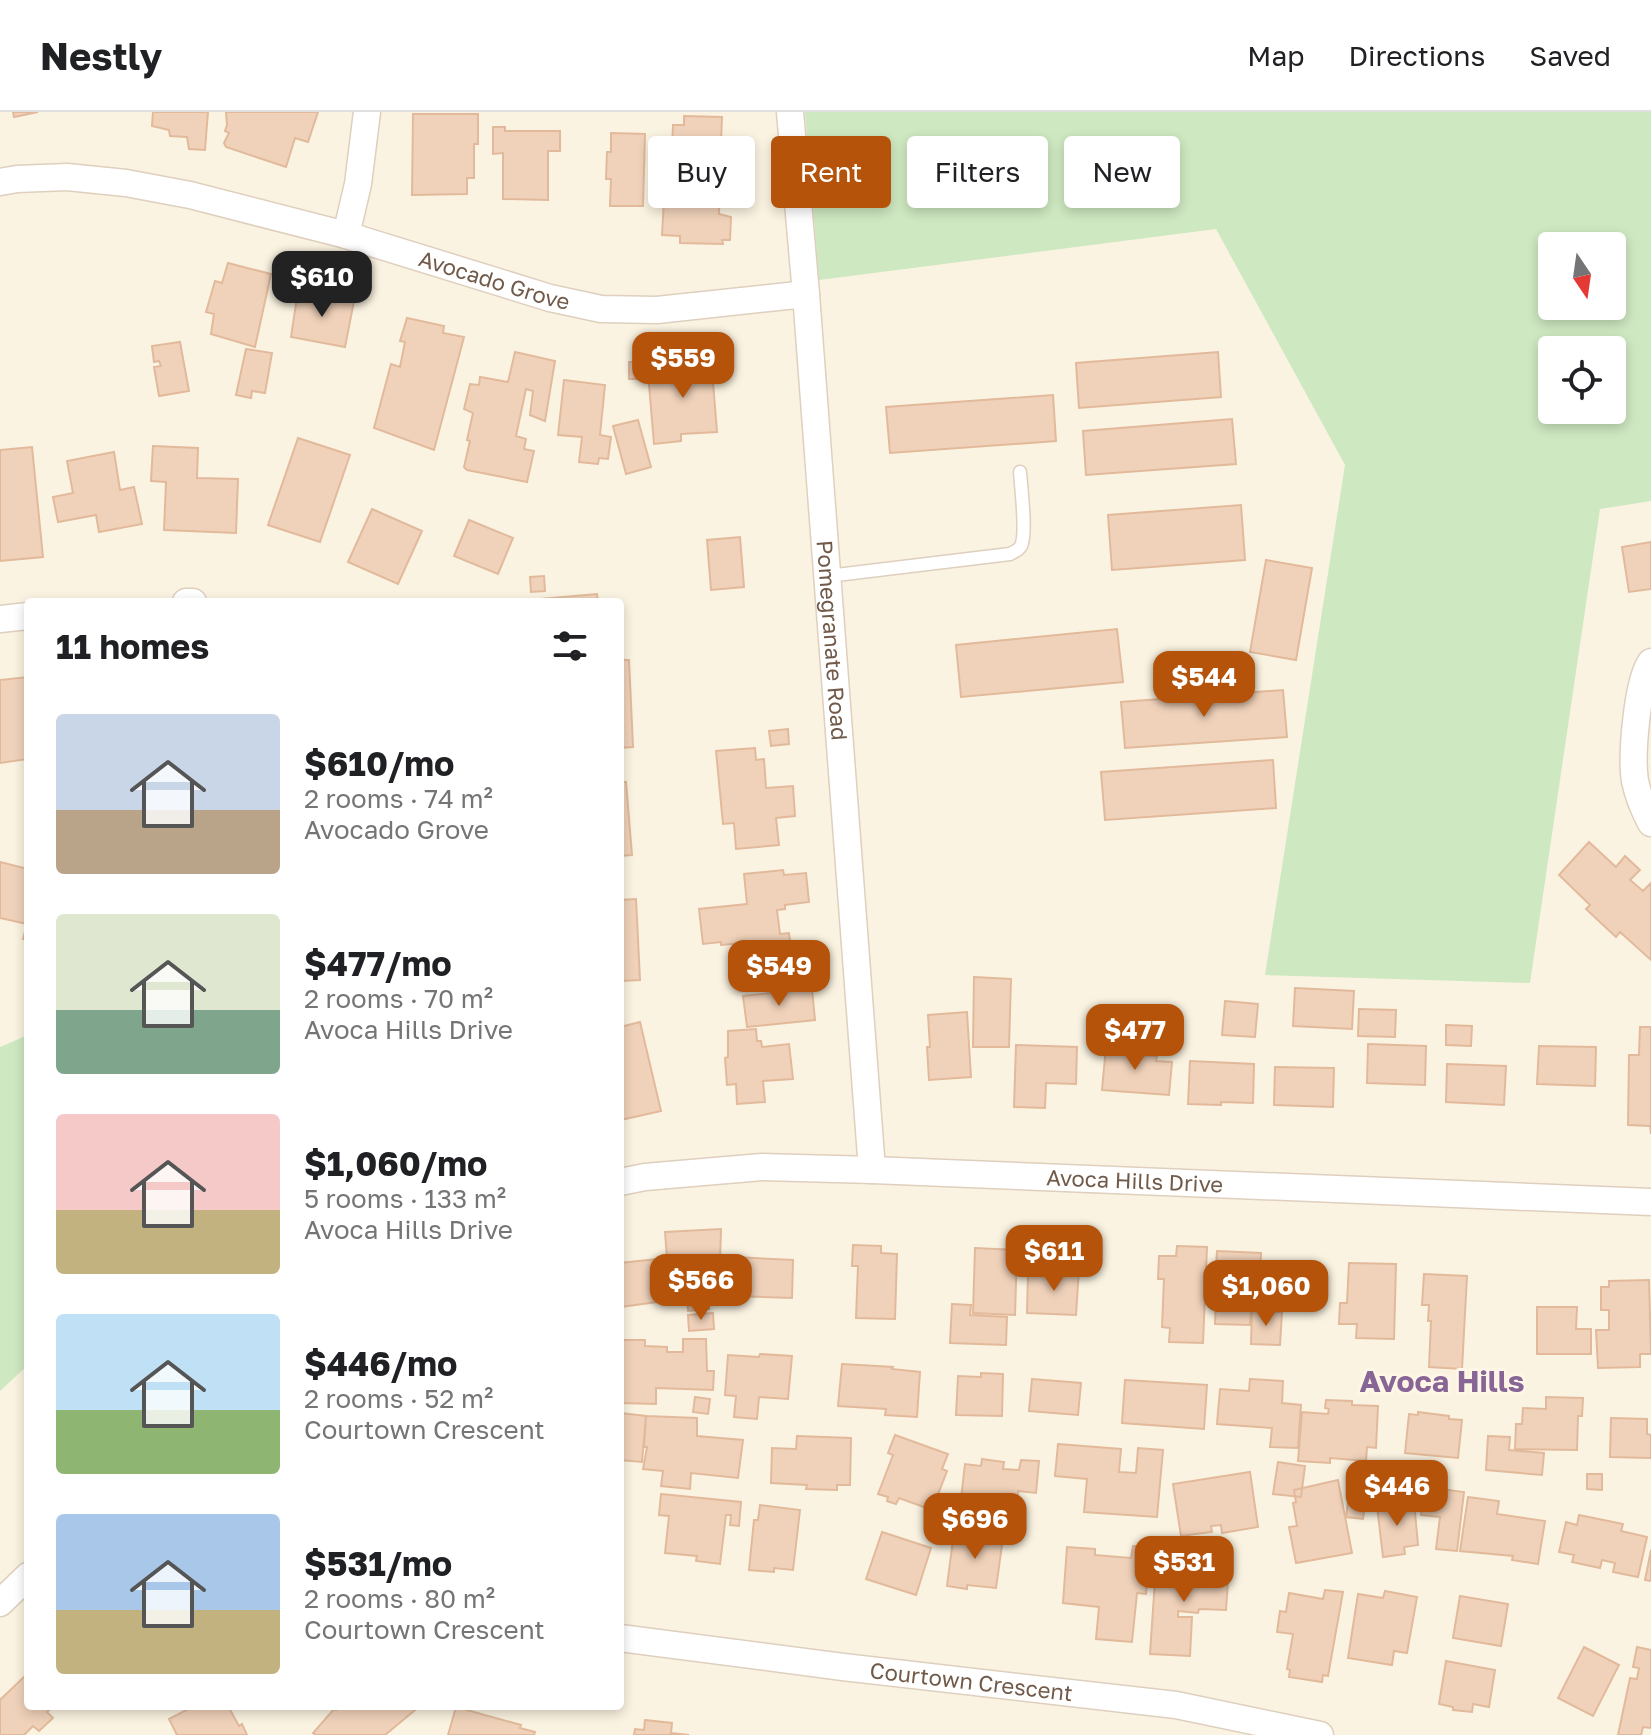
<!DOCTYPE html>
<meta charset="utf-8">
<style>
:root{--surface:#fff;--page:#f6f6f6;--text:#202124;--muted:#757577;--line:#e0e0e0;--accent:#b45309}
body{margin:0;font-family:"Golos Text",sans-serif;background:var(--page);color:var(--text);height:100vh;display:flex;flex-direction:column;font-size:30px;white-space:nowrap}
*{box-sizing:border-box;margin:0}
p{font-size:26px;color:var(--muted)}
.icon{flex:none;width:44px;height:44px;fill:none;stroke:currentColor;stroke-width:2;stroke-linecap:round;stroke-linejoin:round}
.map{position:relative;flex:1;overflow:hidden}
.drawer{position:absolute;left:24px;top:486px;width:600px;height:1112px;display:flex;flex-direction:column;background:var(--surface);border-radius:8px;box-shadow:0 4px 12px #0003}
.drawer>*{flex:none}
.hud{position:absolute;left:648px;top:24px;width:760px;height:72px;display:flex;gap:16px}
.needle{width:52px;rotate:167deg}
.buttons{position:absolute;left:1538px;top:120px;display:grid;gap:16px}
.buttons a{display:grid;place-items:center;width:88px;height:88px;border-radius:8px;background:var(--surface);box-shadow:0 4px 12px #0003;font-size:40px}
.price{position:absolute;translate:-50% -68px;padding:0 18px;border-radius:16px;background:var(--accent);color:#fff;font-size:26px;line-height:52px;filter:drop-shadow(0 2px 4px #0008)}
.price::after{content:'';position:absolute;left:50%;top:48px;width:24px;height:18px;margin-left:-12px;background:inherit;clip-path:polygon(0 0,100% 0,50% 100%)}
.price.active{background:#222;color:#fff}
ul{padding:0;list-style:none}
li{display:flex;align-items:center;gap:24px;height:200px;padding:0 32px}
li span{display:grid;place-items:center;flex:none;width:224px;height:160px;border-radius:8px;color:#555}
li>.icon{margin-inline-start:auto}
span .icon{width:96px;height:96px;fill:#fffc;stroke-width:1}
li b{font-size:34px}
h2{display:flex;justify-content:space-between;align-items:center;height:96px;padding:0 32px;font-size:34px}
.tag{padding:0 28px;border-radius:8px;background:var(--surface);box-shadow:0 4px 12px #0003;font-size:28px;line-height:72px}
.tag.active{background:var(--accent);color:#fff}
header{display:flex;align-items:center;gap:48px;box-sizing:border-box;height:112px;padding:0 40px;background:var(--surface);border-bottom:2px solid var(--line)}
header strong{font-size:38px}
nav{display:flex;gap:44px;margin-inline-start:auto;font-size:28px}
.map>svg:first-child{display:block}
.green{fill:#cee8c1;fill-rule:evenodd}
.building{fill:#f0d2ba;stroke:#e2ba9b;stroke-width:2}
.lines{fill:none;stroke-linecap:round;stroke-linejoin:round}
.service-casing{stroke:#dfcfbe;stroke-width:15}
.minor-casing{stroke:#dfcfbe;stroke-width:29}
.service{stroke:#fff;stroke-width:12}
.minor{stroke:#fff;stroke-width:26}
.labels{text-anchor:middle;stroke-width:6;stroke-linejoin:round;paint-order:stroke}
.street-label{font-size:22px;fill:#715a49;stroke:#fef6e7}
.district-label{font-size:30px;font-weight:bold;fill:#876595;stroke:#fef6e7}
</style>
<header>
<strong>Nestly</strong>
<nav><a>Map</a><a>Directions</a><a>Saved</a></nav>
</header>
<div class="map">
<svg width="1651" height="1623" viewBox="0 0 1651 1623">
<rect width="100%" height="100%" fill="#fbf3e1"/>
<!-- green -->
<path class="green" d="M805 0H1651V389L1600 397 1530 871 1265 863 1345 353 1216 117 819 168ZM1552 134H1612V194H1552ZM1552 238H1612V298H1552Z
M28 923V1253L0 1279V935Z"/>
<!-- building -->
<path class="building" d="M13 0H38L14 5Z
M153 0H208L205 38 189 37 187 25 170 24 169 18 152 14Z
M226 0H318L308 30 295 26 286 55 226 35 224 31 229 21 225 19 227 13Z
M413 2H478V32H474V66H467V82L412 83Z
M684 4 722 5 721 31H725L724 60H720L719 102 731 105 730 128H722L723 132 680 131V124L662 123 664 87H670L673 13H684Z
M493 15H505V19H560V39H548V88L503 87V41L493 42Z
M611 21 645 22 643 94H610L611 67H606L607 40H611Z
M228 151 271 162 255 235 211 222 214 202 206 200 215 169 222 171Z
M298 178 354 189 345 235 291 225Z
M407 206 444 214 443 221 464 225 434 338 374 316 391 252 400 255 405 230 400 229Z
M180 230 189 279 159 284 154 255 161 254 159 249 154 250 152 234Z
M246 237 272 241 265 281 252 279 251 286 236 283Z
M515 240 555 249 545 309 530 303 533 279 526 277 516 324 526 327 524 337 534 339 527 370 467 358 464 355 470 329 467 328 473 301 464 297 470 272 479 273 480 265 508 270Z
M1218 240 1221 285 1079 296 1076 251Z
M711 245 717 320 681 322V329L654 332 648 261 670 259 669 249Z
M629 250H640L641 267H629Z
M564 268 605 273 600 323 611 325 608 347 599 346 598 352 579 350 582 325 558 323Z
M1053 283 1056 329 890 341 886 295Z
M1232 307 1236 352 1086 363 1083 319Z
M638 308 651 355 626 362 613 314Z
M298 326 350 343 320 430 268 413Z
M153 334 198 336 197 366 238 367 236 421 164 418 166 370 151 369Z
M32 335 43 445 0 449V338Z
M114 340 120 378 134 375 142 412 99 420 96 403 58 410 53 385 73 381 67 349Z
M1241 393 1245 448 1112 458 1108 403Z
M372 397 422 419 398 472 348 450Z
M469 408 513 426 498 462 454 444Z
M740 425 744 475 711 478 707 428Z
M1651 430V477L1629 480 1622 435Z
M1266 448 1312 456 1296 548 1250 540Z
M544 464 545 479 531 480 530 465Z
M597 482 598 490H528L527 488Z
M1117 517 1123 570 961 585 956 533Z
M620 548H629L633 635 620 636Z
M28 565V647L0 651V568Z
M1283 578 1287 625 1125 636 1121 590Z
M788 617 789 632 771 634 769 619Z
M755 636 756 648 764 647 766 676 793 674 795 704 776 706 779 733 736 737 734 711 723 712 716 639Z
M1273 648 1276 696 1105 708 1101 660Z
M620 670H626L632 743 620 744Z
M1589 730 1616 755 1625 744 1640 758 1630 768 1643 779 1651 771V848L1620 820 1616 825 1586 797 1590 793 1559 763Z
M0 750 28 757V828L23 827 27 812 0 806Z
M783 758 784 763 806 761 809 790 785 793V797L777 798 780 822 789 821 793 854 746 859 743 831 721 833V830L703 832 699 797 747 792 744 762Z
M636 787 640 868 620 869V788Z
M974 865 1011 867 1009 935H973Z
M1295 876 1354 879 1352 917 1293 914Z
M812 877 815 908 747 915 743 884Z
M1225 889 1258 892 1255 925 1222 923Z
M1359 897 1396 898 1395 925 1358 924Z
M967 900 971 965 929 968 927 935H930L928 903Z
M640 910 661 999 621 1008 620 915Z
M1446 913 1472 914 1471 934 1446 933Z
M1640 915H1651V1022L1650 1014 1628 1013 1629 943H1639Z
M756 917 757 929H761L762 935 789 932 793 967 763 969 765 990 737 992 736 972 727 973 725 946 728 945V919Z
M1368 932 1426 934 1425 973 1367 971Z
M1016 933 1077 935 1076 972 1046 971 1045 996 1014 995Z
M1106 934 1142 937V943L1157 944 1156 949 1172 950 1169 983 1102 978Z
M1539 934 1596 935 1595 974 1537 972Z
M1190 949 1254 952 1253 991 1221 990V993L1188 992Z
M1447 952 1506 954 1504 993 1446 990Z
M1275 955 1334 956 1333 995 1274 993Z
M721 1117 720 1149H712L716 1184H708L709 1197 688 1199 687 1186 620 1195V1151L667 1146 665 1120Z
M853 1133 881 1134V1141L897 1142 895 1207 856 1206 858 1154H852Z
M1177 1134 1207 1135 1203 1231 1169 1230 1170 1216 1162 1215 1164 1167H1158L1159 1144H1176Z
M975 1136 1017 1138 1015 1203 973 1201Z
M1217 1139 1261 1141 1260 1164 1253 1163 1250 1213 1215 1212 1216 1184H1221V1172H1215Z
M735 1145 793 1148 792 1186 733 1184Z
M1349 1151 1396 1152 1394 1227 1356 1226 1357 1212H1339L1340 1191H1347Z
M1060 1156 1079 1157 1076 1203 1027 1201 1028 1162 1059 1164Z
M1424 1162 1467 1164 1462 1257 1429 1255 1431 1209H1428L1429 1193H1422Z
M1649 1168 1651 1242H1640V1255L1598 1256 1596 1218H1609V1198H1601V1175H1609V1169Z
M952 1192 971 1193 970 1203 1007 1205 1006 1233 950 1231Z
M1537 1195H1577L1576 1217H1591V1242H1537Z
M1252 1199 1282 1200 1280 1233 1251 1232Z
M713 1201 714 1217 689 1219 688 1203Z
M683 1227H706L707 1259H714L713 1278 656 1276V1292L620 1291V1228H645V1234L667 1235V1240H683Z
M760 1242 792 1244 788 1287 759 1285 757 1307 734 1305 736 1284 725 1283 728 1243 759 1245Z
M842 1252 893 1255 892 1257 920 1260 917 1305 885 1303 886 1297 838 1294Z
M981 1261 1003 1262 1002 1304 956 1303 958 1264 981 1265Z
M1032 1267 1081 1271 1078 1303 1029 1299Z
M1250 1267 1283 1269 1282 1291 1301 1293 1298 1336 1270 1335 1272 1316 1217 1312 1220 1277 1249 1279Z
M1125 1268 1207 1273 1204 1317 1122 1311Z
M695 1285 710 1287 708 1302 693 1300Z
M1546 1285 1583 1286 1582 1304H1578L1577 1338 1515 1337 1516 1312H1522L1523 1296 1546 1297Z
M1326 1288 1352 1289V1293L1378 1294 1376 1336 1367 1335 1366 1349 1330 1346V1351L1298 1349 1302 1300 1328 1302 1329 1297 1325 1296Z
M1418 1300 1449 1304V1307L1462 1308 1458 1346 1405 1341 1409 1302 1418 1303Z
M620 1301 646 1304 642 1350 620 1348Z
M646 1304 697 1306V1324L743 1328 738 1366 691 1361 690 1377 661 1374 663 1359 643 1357 647 1335H644Z
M1611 1306 1647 1307V1322L1651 1323V1346L1610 1345Z
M895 1323 948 1342 942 1357 947 1359 932 1398 899 1386 896 1392 887 1389 888 1385 878 1382 893 1343 888 1341Z
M797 1324 851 1326 850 1373H837V1378L806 1377 807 1373 771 1371 772 1336 796 1337Z
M1488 1324 1510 1325 1509 1338 1544 1341 1542 1363 1486 1358Z
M1058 1332 1121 1337 1119 1360 1136 1361 1138 1336 1163 1338 1157 1405 1084 1400 1087 1367 1055 1364Z
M982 1347 1004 1350 1003 1357 1019 1358 1021 1348 1039 1349 1036 1381 1018 1379 1017 1394 981 1390 980 1398 960 1396 965 1352 981 1354Z
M1278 1350 1305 1354 1301 1385 1273 1382Z
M1352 1357 1369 1359 1363 1407 1346 1405Z
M1250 1360 1258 1415 1222 1421 1221 1413 1211 1414 1212 1420 1181 1424 1173 1372Z
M1587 1362H1602V1378L1587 1377Z
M1338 1368 1352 1441 1296 1451 1289 1415 1297 1414 1293 1391 1296 1390 1294 1378Z
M1425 1375 1464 1380 1457 1439 1436 1437 1440 1405 1421 1403Z
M661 1382 741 1390 739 1414 730 1413 731 1403H726L720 1452 696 1449 697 1444 665 1441 669 1404 659 1403Z
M1468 1385 1499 1389 1497 1402 1545 1409 1538 1452 1512 1448 1513 1444 1460 1439Z
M1414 1389 1418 1433 1404 1435 1405 1442 1383 1445 1377 1394Z
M760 1393 800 1398 793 1458 774 1456V1460L749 1458 754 1408H758Z
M1579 1403 1623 1412 1621 1419 1647 1425 1638 1465 1613 1460 1615 1451 1602 1448 1600 1456 1572 1450 1574 1443 1559 1440 1566 1410 1577 1413Z
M882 1420 931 1436 916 1483 866 1467Z
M954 1420 1003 1426 996 1476 967 1473V1477L947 1474Z
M1133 1434 1150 1435 1146 1482 1137 1481 1132 1530 1096 1527 1099 1495 1063 1491 1067 1435 1095 1437V1443L1131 1446Z
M1651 1438V1469L1645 1468Z
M1198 1452 1229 1454 1226 1498 1199 1497 1198 1501 1178 1499V1505H1192L1190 1544 1150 1542 1156 1453 1198 1456Z
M1325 1478 1343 1480 1328 1564 1323 1563 1322 1570 1289 1565 1290 1558 1287 1557 1293 1522 1277 1520 1280 1499 1286 1500 1289 1481 1323 1487Z
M1385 1479 1417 1485 1407 1541 1394 1539 1392 1553 1348 1546 1358 1482 1383 1486Z
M1460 1484 1508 1492 1501 1534 1453 1526Z
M1584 1535 1619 1553 1593 1604 1558 1586Z
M1637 1535 1651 1538V1616L1643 1615 1641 1623H1618L1630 1566 1637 1567 1639 1556 1633 1555Z
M1446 1549 1495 1558 1489 1595 1473 1592 1472 1600 1453 1598V1595L1439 1592Z
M28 1561V1594H53L47 1600 53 1606 39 1619 33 1614 24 1623H0V1588Z
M194 1594H228L239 1614 242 1612 247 1623H177L169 1607Z
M340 1594H420L385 1623H316L313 1621 334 1597 336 1598Z
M456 1595 521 1613 520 1616 535 1620 534 1623H448Z
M645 1608 672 1611 671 1621 689 1623H634L635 1617 644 1618Z"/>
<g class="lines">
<!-- service casing -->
<g class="service-casing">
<path id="service" d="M828 464 1010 442C1015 439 1018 439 1021 434 1027 422 1021 375 1020 360"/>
</g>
<!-- minor casing -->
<g class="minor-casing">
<g id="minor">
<path id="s1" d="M790 0 806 182 872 1058"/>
<path id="s2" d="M0 70 17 67 67 65 126 71 190 83 346 123 550 186 601 197 657 198 806 182"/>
<path d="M346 123 358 72 367 0"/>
<path d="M186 490H193"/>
<path d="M0 507 28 504"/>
<path d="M1651 550C1637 569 1631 645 1635 669 1638 683 1644 698 1651 711"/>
<path id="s3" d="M620 1070 645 1065 762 1055 872 1058 1651 1090"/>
<path d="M0 1491 28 1464"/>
<path id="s4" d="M620 1526 843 1555 1176 1593 1320 1623"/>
</g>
</g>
<!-- service -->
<use href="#service" class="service"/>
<!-- minor -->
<use href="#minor" class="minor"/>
</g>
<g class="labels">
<!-- street labels -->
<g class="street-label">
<text dy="8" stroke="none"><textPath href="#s2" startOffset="508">Avocado Grove</textPath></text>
<text dy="8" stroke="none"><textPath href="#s1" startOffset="530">Pomegranate Road</textPath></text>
<text dy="8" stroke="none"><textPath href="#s3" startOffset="516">Avoca Hills Drive</textPath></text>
<text dy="8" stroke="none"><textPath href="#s4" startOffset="354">Courtown Crescent</textPath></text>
</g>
<!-- district labels -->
<g class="district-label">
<text x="1442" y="1280">Avoca Hills</text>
</g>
</g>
</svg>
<div class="buttons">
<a><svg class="needle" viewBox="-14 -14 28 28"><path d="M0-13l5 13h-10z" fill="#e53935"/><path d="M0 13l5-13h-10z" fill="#757577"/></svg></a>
<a><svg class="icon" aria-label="locate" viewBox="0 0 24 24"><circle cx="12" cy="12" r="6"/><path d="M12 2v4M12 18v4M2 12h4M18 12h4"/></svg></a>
</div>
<b class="price active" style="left:322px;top:207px">$610</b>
<b class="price" style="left:683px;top:288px">$559</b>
<b class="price" style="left:1204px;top:607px">$544</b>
<b class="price" style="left:779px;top:896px">$549</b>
<b class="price" style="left:1135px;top:960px">$477</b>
<b class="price" style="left:1054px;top:1181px">$611</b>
<b class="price" style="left:701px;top:1210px">$566</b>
<b class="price" style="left:1266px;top:1216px">$1,060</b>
<b class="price" style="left:1397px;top:1416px">$446</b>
<b class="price" style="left:975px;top:1449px">$696</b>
<b class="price" style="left:1184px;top:1492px">$531</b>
<div class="hud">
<a class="tag">Buy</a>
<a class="tag active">Rent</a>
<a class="tag">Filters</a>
<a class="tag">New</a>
</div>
<section class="drawer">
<h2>11 homes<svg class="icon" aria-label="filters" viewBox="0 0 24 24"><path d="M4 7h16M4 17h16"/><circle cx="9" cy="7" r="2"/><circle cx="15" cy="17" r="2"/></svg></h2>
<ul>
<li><span style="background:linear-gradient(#c9d6e8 60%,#b9a48a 0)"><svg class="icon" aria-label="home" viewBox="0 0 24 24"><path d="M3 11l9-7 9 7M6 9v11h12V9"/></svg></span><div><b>$610/mo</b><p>2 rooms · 74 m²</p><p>Avocado Grove</p></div></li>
<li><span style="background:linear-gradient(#dfe7d0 60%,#7fa58c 0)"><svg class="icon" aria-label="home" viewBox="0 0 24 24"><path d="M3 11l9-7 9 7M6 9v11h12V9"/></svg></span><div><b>$477/mo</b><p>2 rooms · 70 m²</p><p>Avoca Hills Drive</p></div></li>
<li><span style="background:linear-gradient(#f6c9c9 60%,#c2b280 0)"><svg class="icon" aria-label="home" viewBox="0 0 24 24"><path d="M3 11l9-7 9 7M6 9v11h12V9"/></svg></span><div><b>$1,060/mo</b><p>5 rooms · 133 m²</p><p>Avoca Hills Drive</p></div></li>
<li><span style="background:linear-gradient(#bfe0f5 60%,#8fb573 0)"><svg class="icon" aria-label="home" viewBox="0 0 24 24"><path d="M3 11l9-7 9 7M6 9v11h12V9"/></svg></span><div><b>$446/mo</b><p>2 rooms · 52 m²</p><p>Courtown Crescent</p></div></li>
<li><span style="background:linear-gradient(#a9c7e8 60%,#c2b280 0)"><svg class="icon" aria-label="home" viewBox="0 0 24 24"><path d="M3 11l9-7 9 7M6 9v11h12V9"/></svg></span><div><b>$531/mo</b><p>2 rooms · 80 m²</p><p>Courtown Crescent</p></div></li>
</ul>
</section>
</div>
